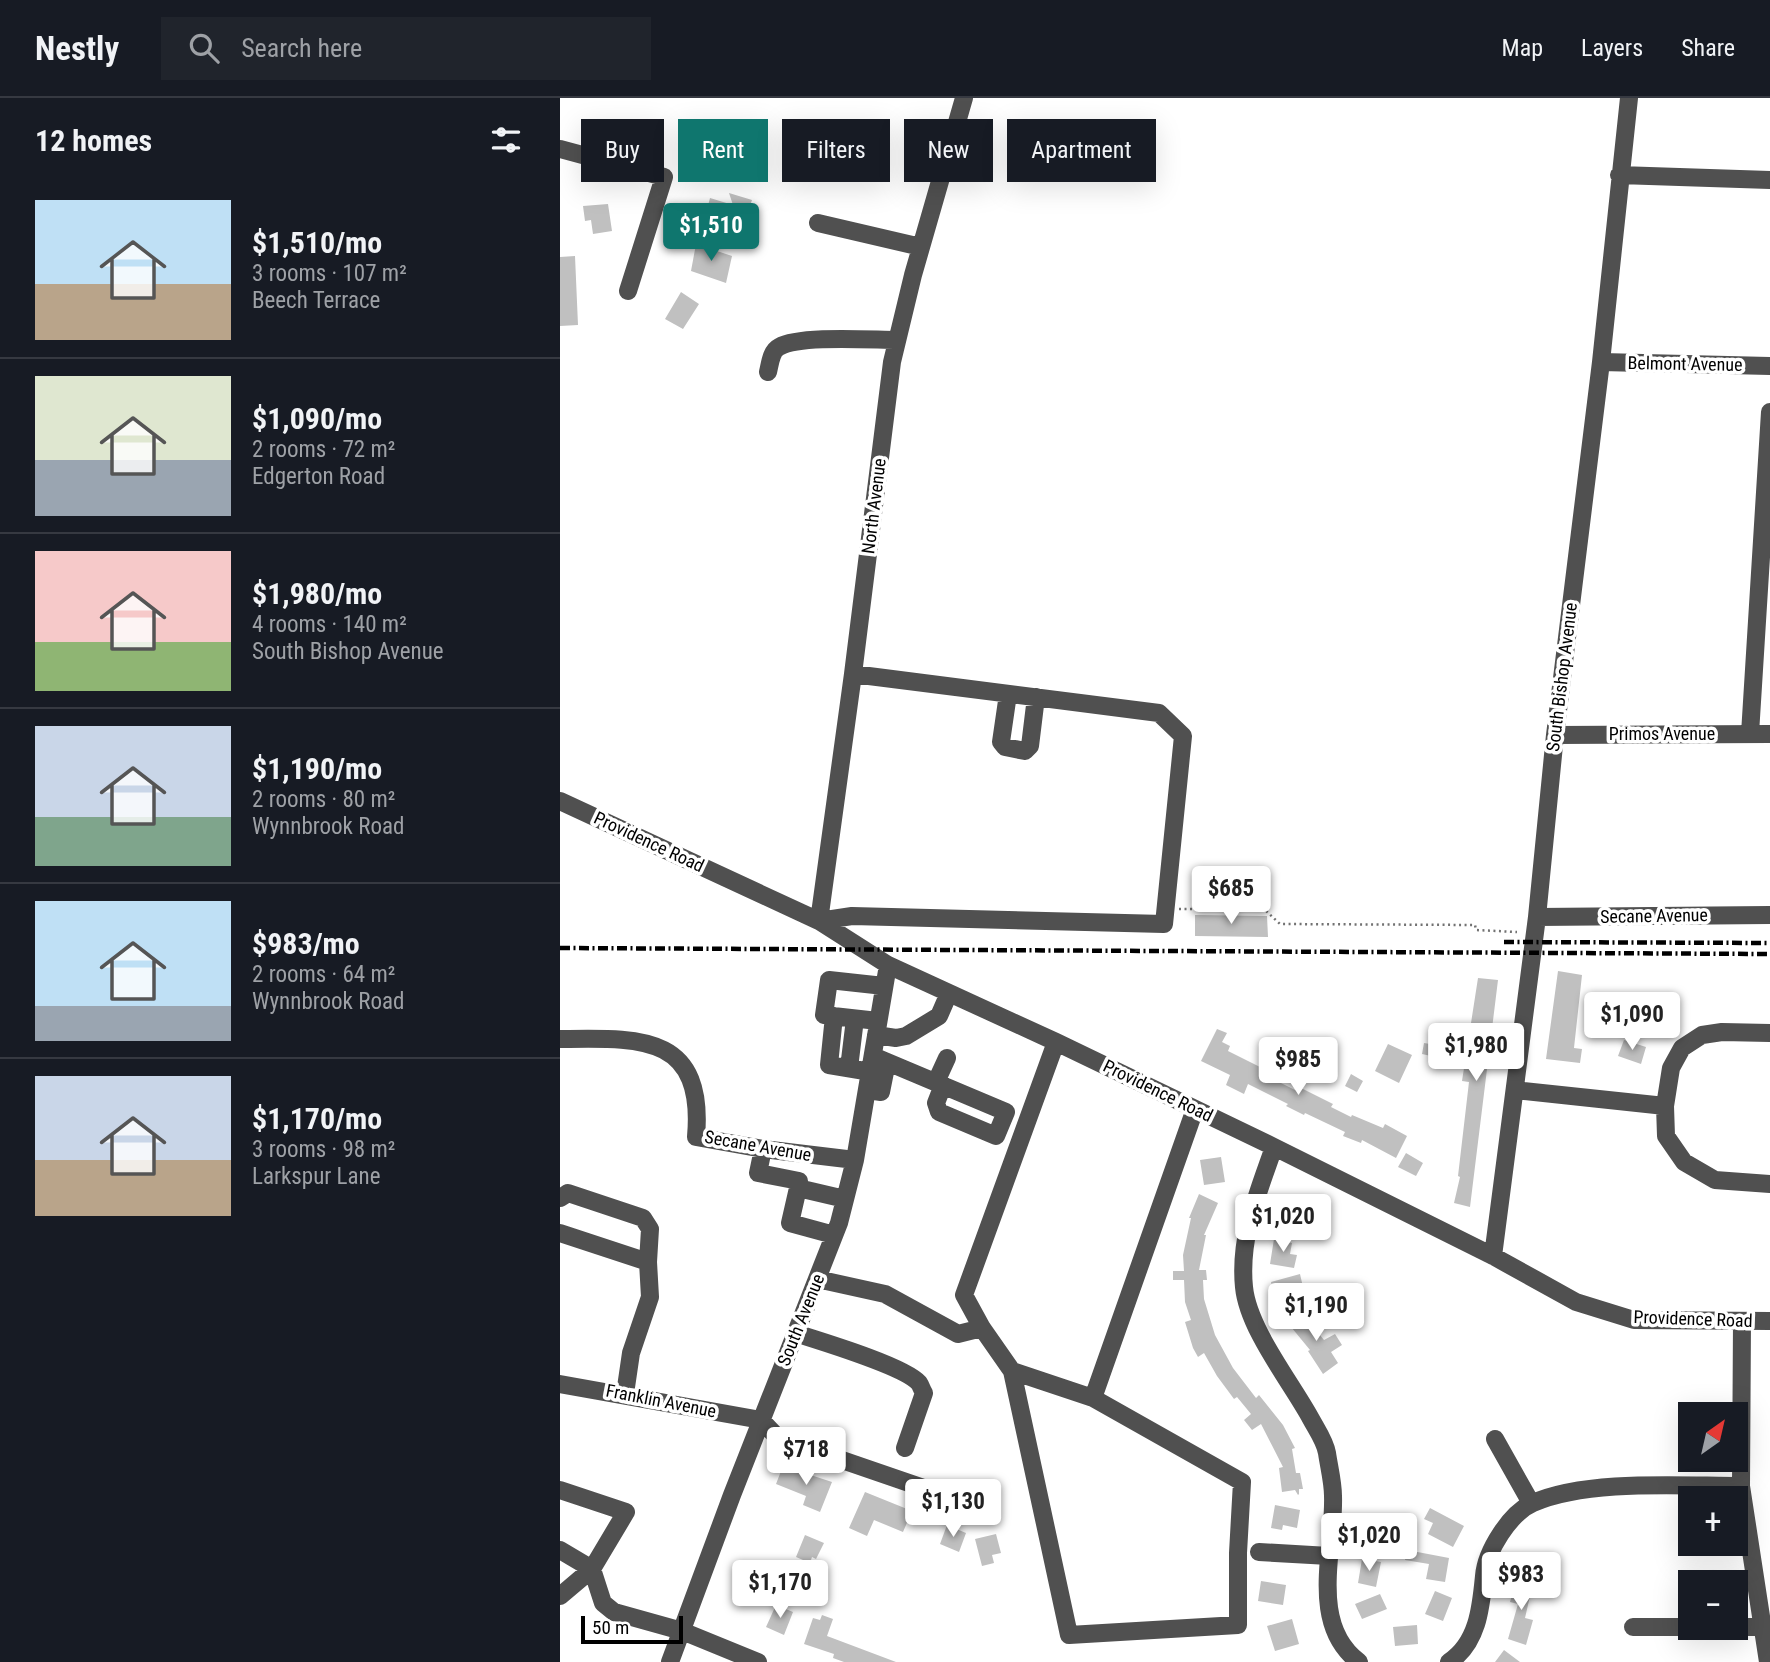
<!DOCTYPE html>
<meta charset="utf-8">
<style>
:root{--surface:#171b24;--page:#20242c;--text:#f1f3f6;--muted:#9ea1a6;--line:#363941;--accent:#0f766e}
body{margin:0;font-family:"Roboto Condensed",sans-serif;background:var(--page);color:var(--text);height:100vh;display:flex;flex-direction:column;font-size:26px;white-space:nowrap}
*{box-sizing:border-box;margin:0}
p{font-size:23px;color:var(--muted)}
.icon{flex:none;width:38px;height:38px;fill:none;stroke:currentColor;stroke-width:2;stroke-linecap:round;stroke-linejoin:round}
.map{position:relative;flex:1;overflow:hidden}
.drawer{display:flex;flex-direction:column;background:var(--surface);width:560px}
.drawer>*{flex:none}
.top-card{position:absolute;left:21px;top:21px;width:665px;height:63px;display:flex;gap:14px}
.needle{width:46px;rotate:34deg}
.fabs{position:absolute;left:1118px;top:1304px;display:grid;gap:14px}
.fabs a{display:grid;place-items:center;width:70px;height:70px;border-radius:0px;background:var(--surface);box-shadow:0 7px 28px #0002;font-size:35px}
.scale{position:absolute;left:21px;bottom:18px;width:102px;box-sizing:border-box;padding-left:7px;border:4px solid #000;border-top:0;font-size:19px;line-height:24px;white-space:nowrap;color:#000;-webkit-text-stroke:5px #fff;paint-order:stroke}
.price{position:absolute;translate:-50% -60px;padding:0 16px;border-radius:7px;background:#fff;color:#222;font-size:23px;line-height:46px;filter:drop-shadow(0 2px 4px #0008)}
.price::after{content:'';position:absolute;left:50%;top:42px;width:21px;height:16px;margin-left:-10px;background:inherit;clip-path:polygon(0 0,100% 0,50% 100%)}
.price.active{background:var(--accent);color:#fff}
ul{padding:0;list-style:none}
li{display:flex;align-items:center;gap:21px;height:175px;padding:0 35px}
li+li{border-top:2px solid var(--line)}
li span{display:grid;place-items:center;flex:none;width:196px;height:140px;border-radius:0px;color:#555}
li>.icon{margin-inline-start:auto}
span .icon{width:84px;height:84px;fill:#fffc;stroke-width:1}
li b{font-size:30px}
h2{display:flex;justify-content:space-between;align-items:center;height:84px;padding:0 35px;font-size:30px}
.tag{padding:0 24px;border-radius:0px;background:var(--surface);box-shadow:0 7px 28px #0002;font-size:24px;line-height:63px}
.tag.active{background:var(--accent);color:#fff}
header{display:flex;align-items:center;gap:42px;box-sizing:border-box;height:98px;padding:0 35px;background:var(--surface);border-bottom:2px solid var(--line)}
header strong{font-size:33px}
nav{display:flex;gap:38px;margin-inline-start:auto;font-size:24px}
.search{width:490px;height:63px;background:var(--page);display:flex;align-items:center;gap:18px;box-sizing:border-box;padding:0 24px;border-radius:0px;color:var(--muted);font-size:26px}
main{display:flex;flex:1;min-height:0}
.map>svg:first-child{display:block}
.building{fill:#c0c0c0}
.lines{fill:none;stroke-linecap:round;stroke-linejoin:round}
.path{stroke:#727272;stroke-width:2.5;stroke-dasharray:2 3.5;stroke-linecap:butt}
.minor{stroke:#505050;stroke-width:18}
.rail{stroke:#000;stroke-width:4.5;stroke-dasharray:10 3.5 2 3.5;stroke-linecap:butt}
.labels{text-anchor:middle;stroke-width:7;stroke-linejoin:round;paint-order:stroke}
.street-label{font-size:18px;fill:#000;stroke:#fff}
</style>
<header>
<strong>Nestly</strong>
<div class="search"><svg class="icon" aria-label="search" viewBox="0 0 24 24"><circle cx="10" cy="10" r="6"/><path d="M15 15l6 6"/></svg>Search here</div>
<nav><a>Map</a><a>Layers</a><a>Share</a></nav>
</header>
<main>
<section class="drawer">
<h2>12 homes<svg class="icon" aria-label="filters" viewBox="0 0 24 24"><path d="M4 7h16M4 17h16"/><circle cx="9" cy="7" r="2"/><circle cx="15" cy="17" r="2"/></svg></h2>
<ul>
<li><span style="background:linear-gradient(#bfe0f5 60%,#b9a48a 0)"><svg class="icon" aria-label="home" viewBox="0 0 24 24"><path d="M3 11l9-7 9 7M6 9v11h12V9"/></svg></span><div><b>$1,510/mo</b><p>3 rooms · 107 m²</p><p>Beech Terrace</p></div></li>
<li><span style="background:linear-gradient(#dfe7d0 60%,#9aa5b1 0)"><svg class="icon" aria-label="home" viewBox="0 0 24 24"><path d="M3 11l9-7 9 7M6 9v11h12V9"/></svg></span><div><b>$1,090/mo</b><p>2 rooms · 72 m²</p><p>Edgerton Road</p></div></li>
<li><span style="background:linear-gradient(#f6c9c9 65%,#8fb573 0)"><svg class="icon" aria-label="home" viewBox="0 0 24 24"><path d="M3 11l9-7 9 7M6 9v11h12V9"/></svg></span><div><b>$1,980/mo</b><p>4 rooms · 140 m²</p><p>South Bishop Avenue</p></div></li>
<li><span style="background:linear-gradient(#c9d6e8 65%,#7fa58c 0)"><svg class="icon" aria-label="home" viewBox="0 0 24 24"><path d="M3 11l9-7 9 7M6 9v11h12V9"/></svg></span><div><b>$1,190/mo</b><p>2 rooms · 80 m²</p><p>Wynnbrook Road</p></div></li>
<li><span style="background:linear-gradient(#bfe0f5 75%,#9aa5b1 0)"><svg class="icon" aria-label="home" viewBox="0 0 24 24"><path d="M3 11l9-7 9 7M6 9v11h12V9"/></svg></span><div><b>$983/mo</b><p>2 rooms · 64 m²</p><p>Wynnbrook Road</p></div></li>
<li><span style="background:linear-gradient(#c9d6e8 60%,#b9a48a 0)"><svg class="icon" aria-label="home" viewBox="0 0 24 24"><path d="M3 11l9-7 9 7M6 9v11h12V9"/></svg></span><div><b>$1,170/mo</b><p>3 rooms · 98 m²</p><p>Larkspur Lane</p></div></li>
</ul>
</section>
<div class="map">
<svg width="1210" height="1564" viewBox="0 0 1210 1564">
<rect width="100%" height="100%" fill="#fff"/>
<!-- building -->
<path class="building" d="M176 41 185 77 163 81 151 47Z
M169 95 192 102 180 136 143 127 150 100 173 107Z
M48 106 52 133 33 136 31 122 25 123 23 108Z
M136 146 172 158 166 185 131 173Z
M15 158 18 227 0 228V159Z
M121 194 139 206 123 231 105 221Z
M635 817 707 818 708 839 635 838Z
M998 873 1022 877 1014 950 1022 951 1020 965 986 961Z
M918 880 938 882 910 1109 894 1105 900 1079 898 1078 909 984 902 983Z
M1094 913 1106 923 1095 937 1083 927Z
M657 931 667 935 662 944 670 948 668 953 708 973 715 958 725 962 715 982 735 992 737 988 773 1006 771 1009 791 1019 792 1017 823 1030 825 1026 847 1038 836 1060 802 1042 801 1045 783 1038 785 1034 745 1015 744 1017 726 1008 728 1006 688 986 684 996 666 987 670 977 641 963Z
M1064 942 1086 949 1081 966 1058 958Z
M864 945 882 948 880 960 862 956Z
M828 946 852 957 839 985 815 973Z
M791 976 803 983 797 994 785 988Z
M846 1055 863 1065 856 1078 838 1069Z
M661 1059 665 1084 644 1087 640 1062Z
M639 1096 658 1105 644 1137H646L639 1172H646L647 1182H643L644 1201 655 1237 673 1270 696 1300 699 1297 723 1327 735 1350 732 1351 736 1375H740L743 1391H739V1396L738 1397 735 1392 722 1394 719 1370 723 1369 701 1326 692 1332 684 1322 691 1316 677 1299 674 1301 657 1278 644 1255 638 1259 633 1250 625 1224 631 1222 625 1204 624 1182H613V1173H624L623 1157 631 1120H629Z
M748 1104 757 1120 735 1133 725 1117Z
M714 1141 732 1145 730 1156 737 1157 734 1170 710 1166Z
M740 1176 743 1189 733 1192 735 1202 717 1206 711 1184Z
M740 1213 764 1242 775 1236 782 1247 771 1254 778 1265 763 1276 748 1253 750 1252 727 1224Z
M223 1368 272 1384 260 1414 243 1407 246 1398 216 1386Z
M305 1394 352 1413 343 1434 314 1422 307 1438 289 1430Z
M715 1407 740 1412 737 1430 723 1427 722 1432 711 1430Z
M870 1410 904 1428 893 1449 868 1436 873 1425 864 1421Z
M387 1427 406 1435 399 1454 380 1446Z
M436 1436 441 1455 432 1457 434 1465 422 1468 415 1441Z
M245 1437 264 1445 256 1461 252 1459 250 1465 236 1459Z
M847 1452 889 1460 885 1484 866 1481 869 1466 845 1462Z
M802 1461 821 1464 816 1489 798 1485Z
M956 1481 973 1485 965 1520 973 1522 966 1547 948 1541 958 1506 950 1504Z
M701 1483 726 1487 723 1507 698 1503Z
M875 1493 892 1500 883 1523 865 1516Z
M820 1496 827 1511 802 1521 795 1506Z
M216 1507 233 1514 224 1537 206 1529Z
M262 1517 273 1521 267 1538 336 1564H284L273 1560 274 1556 244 1546 253 1520 260 1522Z
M732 1521 739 1546 715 1553 707 1528Z
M857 1527 858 1546 835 1548 833 1529Z
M944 1552 960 1564H935Z"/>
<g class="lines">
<!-- path -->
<path class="path" d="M619 811H704L720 826 915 827 916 832 957 834"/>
<!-- minor -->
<path class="minor" d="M0 51 104 79 68 193
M1059 77 1210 82
M258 125 361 149
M1041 264 1210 268
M208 274C210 266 211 253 219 249 240 237 311 242 337 242
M293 576 599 615 623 638 604 826 292 818 259 823 293 576 332 264 353 177 404 0
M448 596 441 644 445 649 465 653 470 648 476 599
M1190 636 1210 314
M995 637 1210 636
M0 703 259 823 328 867 496 944 714 1049 933 1158 1016 1204 1074 1222 1210 1223
M977 819 1210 817
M274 918 269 967 311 974
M318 923 264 917 269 882 324 888
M1210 935 1162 934 1142 937 1122 950 1111 970 1105 1008 1106 1038 1124 1064 1155 1082 1210 1086
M316 937 336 940 346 938 379 918 389 895
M0 941C79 940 145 935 136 1039L203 1051 295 1062
M313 958 446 1014 436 1038 379 1014 376 1005 383 987
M289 970 295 921
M376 984 387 960
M307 992 321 994 327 964
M955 992 1105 1008
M714 1049C698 1095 679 1139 684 1189 688 1231 731 1284 751 1321 757 1332 765 1343 767 1355 769 1369 773 1384 773 1398 775 1451 748 1526 799 1564
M203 1051 198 1075 239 1083
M0 1100 8 1095 83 1120 90 1131 88 1164
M0 1135 88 1164 90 1199 71 1255 65 1296
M274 1137 230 1125 238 1090 285 1101
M933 1158 977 819 995 637 1041 264 1069 0
M257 1181 325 1196 398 1236 422 1230
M1182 1223 1181 1388 1208 1564
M235 1235C260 1243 344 1268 359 1285 361 1288 362 1292 364 1295L345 1350
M452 1273 509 1537 678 1527V1455L682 1384 533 1300 452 1273 422 1230 404 1197 496 944
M0 1286 201 1322
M533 1300 635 1011
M201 1322 218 1340 381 1396
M935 1341 971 1405
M0 1392 66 1414 32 1471 0 1498
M0 1452 32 1471 43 1505 54 1514 122 1533 198 1564
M699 1454 769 1458
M1073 1529H1130
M1176 1529H1202
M110 1564 172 1397 279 1125 295 1062 328 867
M889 1564C918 1545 921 1509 924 1478 926 1453 950 1415 973 1405 1027 1381 1121 1388 1181 1388"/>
<!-- rail -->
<path class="rail" d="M944 844 1210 845
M0 850 1210 856"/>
</g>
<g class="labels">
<!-- street labels -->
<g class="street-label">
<text transform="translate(1125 266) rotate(1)" y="6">Belmont Avenue</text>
<text transform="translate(314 408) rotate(-83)" y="6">North Avenue</text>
<text transform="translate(1002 579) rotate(-83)" y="6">South Bishop Avenue</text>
<text x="1102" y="642">Primos Avenue</text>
<text transform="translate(89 744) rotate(25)" y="6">Providence Road</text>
<text transform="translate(1094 818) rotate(-1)" y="6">Secane Avenue</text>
<text transform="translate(598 993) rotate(26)" y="6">Providence Road</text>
<text transform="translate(198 1048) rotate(10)" y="6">Secane Avenue</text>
<text transform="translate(1133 1221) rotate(2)" y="6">Providence Road</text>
<text transform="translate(241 1222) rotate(-68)" y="6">South Avenue</text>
<text transform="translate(101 1303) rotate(11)" y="6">Franklin Avenue</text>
</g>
</g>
</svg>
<div class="fabs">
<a><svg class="needle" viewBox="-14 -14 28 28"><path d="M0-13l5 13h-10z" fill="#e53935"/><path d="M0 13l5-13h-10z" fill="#9ea1a6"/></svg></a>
<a>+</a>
<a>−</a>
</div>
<div class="scale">50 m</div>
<b class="price active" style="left:151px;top:165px">$1,510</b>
<b class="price" style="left:671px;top:828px">$685</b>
<b class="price" style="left:1072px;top:954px">$1,090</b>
<b class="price" style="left:916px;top:985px">$1,980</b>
<b class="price" style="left:738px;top:999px">$985</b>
<b class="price" style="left:723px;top:1156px">$1,020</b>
<b class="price" style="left:756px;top:1245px">$1,190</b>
<b class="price" style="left:246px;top:1389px">$718</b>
<b class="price" style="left:393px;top:1441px">$1,130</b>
<b class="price" style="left:809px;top:1475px">$1,020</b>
<b class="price" style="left:961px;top:1514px">$983</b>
<b class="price" style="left:220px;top:1522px">$1,170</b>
<div class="top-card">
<a class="tag">Buy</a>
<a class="tag active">Rent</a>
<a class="tag">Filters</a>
<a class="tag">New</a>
<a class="tag">Apartment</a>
</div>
</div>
</main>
